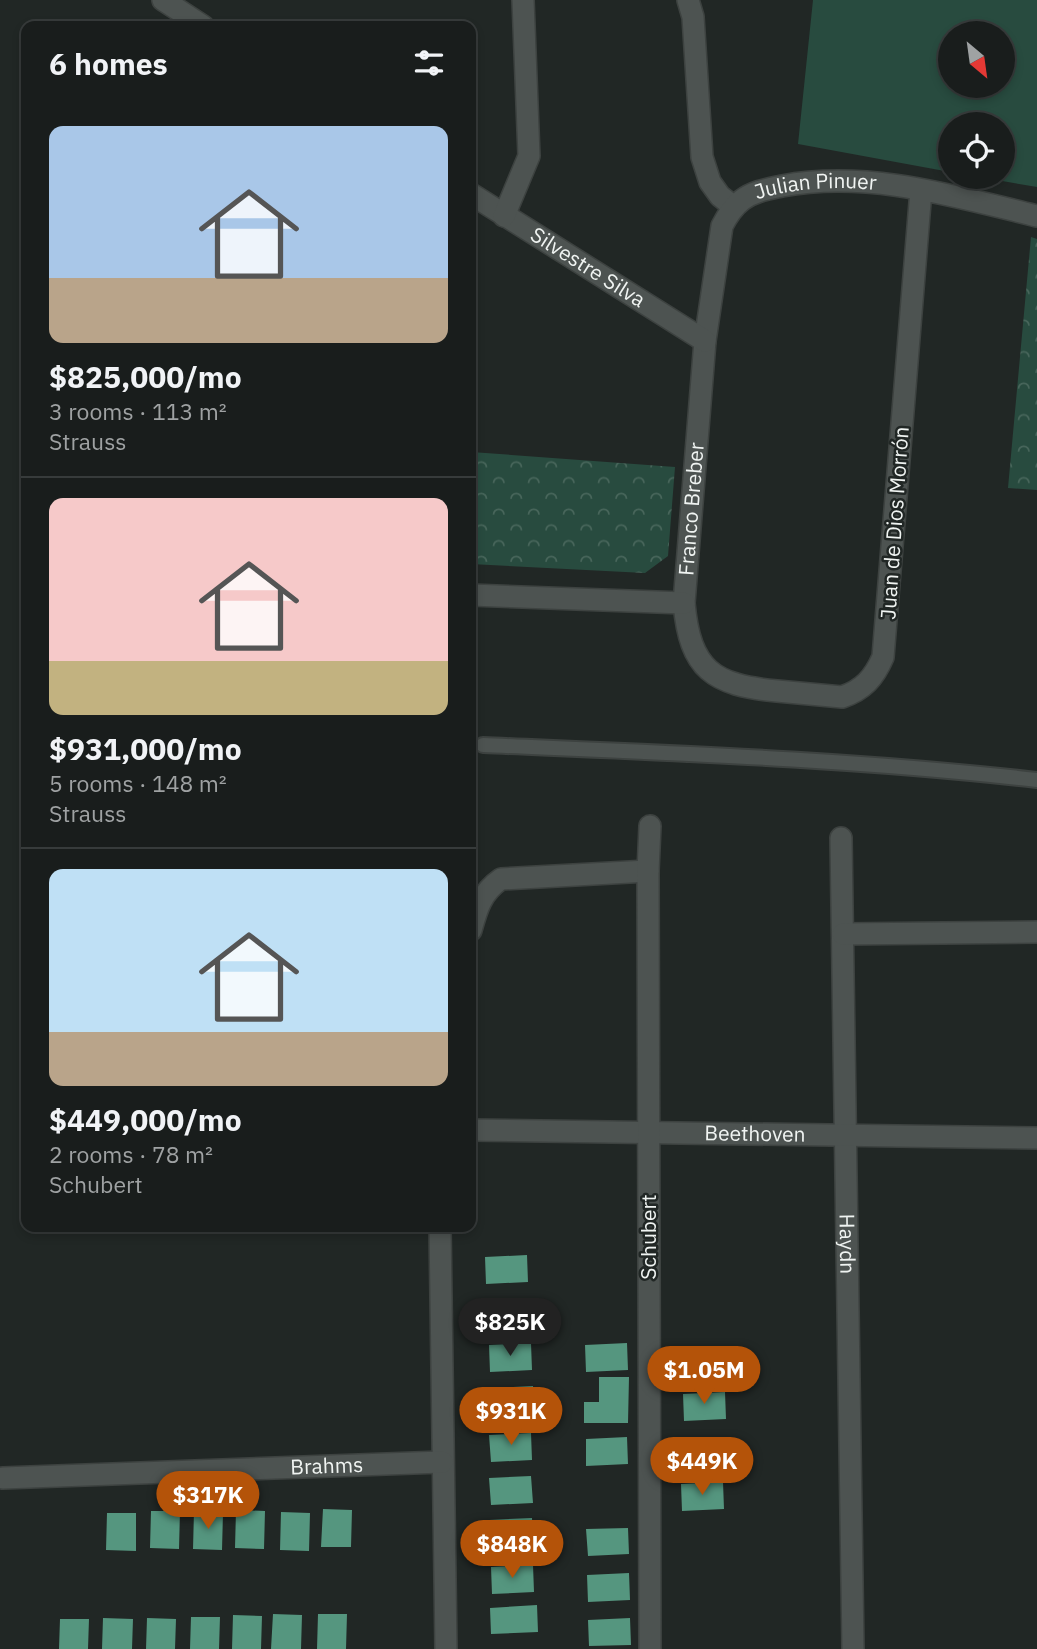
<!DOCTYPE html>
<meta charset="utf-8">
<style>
:root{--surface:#191d1c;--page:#262a29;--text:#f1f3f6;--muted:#9fa2a3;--line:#373b3b;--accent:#b45309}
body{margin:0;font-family:"IBM Plex Sans",sans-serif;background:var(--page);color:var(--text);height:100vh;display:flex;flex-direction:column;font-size:26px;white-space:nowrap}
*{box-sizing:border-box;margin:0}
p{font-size:23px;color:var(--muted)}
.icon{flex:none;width:38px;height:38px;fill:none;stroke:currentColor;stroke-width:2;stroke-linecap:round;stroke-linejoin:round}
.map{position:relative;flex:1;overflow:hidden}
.sheet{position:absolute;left:21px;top:21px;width:455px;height:1211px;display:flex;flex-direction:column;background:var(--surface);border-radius:14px;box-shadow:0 4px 10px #0003,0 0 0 2px var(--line)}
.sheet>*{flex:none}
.needle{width:46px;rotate:151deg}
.buttons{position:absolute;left:938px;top:21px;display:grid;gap:14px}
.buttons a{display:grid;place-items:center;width:77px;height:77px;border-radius:50%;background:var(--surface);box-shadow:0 4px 10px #0003,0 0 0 2px var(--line);font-size:35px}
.price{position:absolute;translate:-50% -60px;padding:0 16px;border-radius:24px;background:var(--accent);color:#fff;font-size:23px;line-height:46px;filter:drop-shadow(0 2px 4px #0008)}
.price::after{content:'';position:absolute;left:50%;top:42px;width:21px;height:16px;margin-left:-10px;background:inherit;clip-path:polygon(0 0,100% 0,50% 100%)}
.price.selected{background:#222;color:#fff}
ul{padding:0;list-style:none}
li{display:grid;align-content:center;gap:14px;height:371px;padding:0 28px}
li+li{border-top:2px solid var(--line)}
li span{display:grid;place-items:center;height:217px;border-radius:14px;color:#555}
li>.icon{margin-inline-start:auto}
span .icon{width:126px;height:126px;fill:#fffc;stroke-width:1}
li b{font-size:30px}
h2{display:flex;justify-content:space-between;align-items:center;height:84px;padding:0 28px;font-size:30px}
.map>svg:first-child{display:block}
.forest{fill:url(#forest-crowns)}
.pitch{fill:#284b3f;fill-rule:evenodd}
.building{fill:#55967f}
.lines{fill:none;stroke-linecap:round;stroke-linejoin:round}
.service-casing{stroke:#3d4240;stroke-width:18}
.minor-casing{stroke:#3d4240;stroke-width:24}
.service{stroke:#4d5351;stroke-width:14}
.minor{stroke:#4d5351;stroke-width:21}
.labels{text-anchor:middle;stroke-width:5;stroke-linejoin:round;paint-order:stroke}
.street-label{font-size:21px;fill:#f0f4f2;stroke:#212725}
</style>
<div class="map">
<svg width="1037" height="1649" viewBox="0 0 1037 1649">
<defs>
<pattern id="forest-crowns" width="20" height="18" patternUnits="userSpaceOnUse" patternTransform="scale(1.75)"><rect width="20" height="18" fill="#284b3f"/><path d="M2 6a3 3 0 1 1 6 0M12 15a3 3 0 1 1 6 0" fill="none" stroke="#48665b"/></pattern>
</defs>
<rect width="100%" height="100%" fill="#212725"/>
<!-- forest -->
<path class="forest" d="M1031 237 1037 239V490L1008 488Z
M471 452 675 467 668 556 645 573 471 564Z"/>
<!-- pitch -->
<path class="pitch" d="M813 0H1037V187L979 177H1003V124H950V172L798 144ZM950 33H1003V86H950Z"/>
<!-- building -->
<path class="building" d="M527 1255 528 1282 486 1284 485 1257Z
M529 1299V1325L487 1327V1301Z
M531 1343 532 1370 490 1372 489 1345Z
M627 1343 628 1370 586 1372 585 1345Z
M724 1350 725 1377 683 1378 681 1352Z
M599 1377H629L628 1423H584V1402H599Z
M533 1386 534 1413 493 1415 491 1388Z
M725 1392 726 1419 684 1421 683 1394Z
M531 1433 532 1460 491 1462 489 1435Z
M627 1437 628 1464 586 1466V1439Z
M725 1438 726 1464 684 1466 683 1439Z
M531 1476 533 1503 491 1505 489 1478Z
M723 1482 724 1509 682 1511 681 1484Z
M323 1509 352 1510 351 1547H321Z
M236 1510 265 1511 264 1549 235 1548Z
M151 1511H180L179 1549 150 1548Z
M194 1511 223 1513 222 1550 193 1549Z
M281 1512 310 1513 309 1551 280 1550Z
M107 1513H136V1551L106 1550Z
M532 1518 533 1545 490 1547 489 1520Z
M628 1528 629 1554 588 1556 586 1529Z
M533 1565 534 1592 492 1594 491 1567Z
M629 1573 630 1600 588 1602 587 1575Z
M537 1605 538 1632 491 1634 490 1608Z
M273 1614 302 1615 301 1649H271Z
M318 1614H347L346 1649H317Z
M233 1615 262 1616 261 1649H232Z
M191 1617H220L219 1649H190Z
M103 1618 133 1619 132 1649H102Z
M147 1618 176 1619 175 1649H146Z
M630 1618 631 1645 589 1646 588 1620Z
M60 1619H89L88 1649H59Z"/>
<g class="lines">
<!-- service casing -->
<g class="service-casing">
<path id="service" d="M483 745C668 753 853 759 1037 780"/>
</g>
<!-- minor casing -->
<g class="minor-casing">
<g id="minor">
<path d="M163 0 203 26"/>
<path d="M688 0 693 17 702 157 710 182 720 196 734 207"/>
<path id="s1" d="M921 190 883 657C874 678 863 690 842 697 820 695 798 693 777 691 713 685 690 670 684 603L705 341 722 226C727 216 733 207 742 200 754 191 768 189 782 186 868 170 954 196 1037 216"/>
<path id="s2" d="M471 194 705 341"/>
<path d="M504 216 529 156 523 0"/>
<path d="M471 595 684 603"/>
<path id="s3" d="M841 838 853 1649"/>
<path d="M471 930C477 908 481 893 501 879L648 871"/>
<path d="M843 934 1037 932"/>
<path id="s4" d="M471 1130 1037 1138"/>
<path d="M440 1227 446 1649"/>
<path id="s5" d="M3 1478 442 1462"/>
<path d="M650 1649 648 871 650 826"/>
</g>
</g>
<!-- service -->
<use href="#service" class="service"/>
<!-- minor -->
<use href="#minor" class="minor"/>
</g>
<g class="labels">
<!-- street labels -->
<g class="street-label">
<text dy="7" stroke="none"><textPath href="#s1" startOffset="1227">Julian Pinuer</textPath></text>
<text dy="7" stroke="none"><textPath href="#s2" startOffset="138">Silvestre Silva</textPath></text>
<text dy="7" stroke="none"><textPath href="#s1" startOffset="833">Franco Breber</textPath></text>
<text transform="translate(895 523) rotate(-86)" y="7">Juan de Dios Morrón</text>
<text dy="7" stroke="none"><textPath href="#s4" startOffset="284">Beethoven</textPath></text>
<text transform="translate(649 1237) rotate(-90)" y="7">Schubert</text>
<text dy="7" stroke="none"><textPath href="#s3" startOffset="406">Haydn</textPath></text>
<text dy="7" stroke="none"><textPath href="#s5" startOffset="324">Brahms</textPath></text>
</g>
</g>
</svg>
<div class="buttons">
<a><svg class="needle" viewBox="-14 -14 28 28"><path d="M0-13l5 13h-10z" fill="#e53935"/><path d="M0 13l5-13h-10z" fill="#9fa2a3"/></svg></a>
<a><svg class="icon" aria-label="locate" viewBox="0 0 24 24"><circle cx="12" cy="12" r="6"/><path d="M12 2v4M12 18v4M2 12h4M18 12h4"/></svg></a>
</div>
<b class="price selected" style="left:510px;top:1358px">$825K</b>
<b class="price" style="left:704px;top:1406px">$1.05M</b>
<b class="price" style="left:511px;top:1447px">$931K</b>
<b class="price" style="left:702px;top:1497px">$449K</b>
<b class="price" style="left:208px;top:1531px">$317K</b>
<b class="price" style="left:512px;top:1580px">$848K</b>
<section class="sheet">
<h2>6 homes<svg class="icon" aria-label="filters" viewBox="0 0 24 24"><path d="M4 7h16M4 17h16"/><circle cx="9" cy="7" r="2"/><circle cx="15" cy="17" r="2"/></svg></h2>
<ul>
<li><span style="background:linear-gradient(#a9c7e8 70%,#b9a48a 0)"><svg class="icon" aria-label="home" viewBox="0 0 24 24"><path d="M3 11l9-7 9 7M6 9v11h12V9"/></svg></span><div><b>$825,000/mo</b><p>3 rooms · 113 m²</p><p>Strauss</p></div></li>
<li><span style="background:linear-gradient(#f6c9c9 75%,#c2b280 0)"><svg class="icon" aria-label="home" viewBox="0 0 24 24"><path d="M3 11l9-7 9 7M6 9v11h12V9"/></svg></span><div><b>$931,000/mo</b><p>5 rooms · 148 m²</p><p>Strauss</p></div></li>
<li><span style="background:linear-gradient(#bfe0f5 75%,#b9a48a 0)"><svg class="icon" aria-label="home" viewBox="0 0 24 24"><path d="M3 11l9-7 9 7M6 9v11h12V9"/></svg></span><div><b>$449,000/mo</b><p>2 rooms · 78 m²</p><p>Schubert</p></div></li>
</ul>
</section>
</div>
